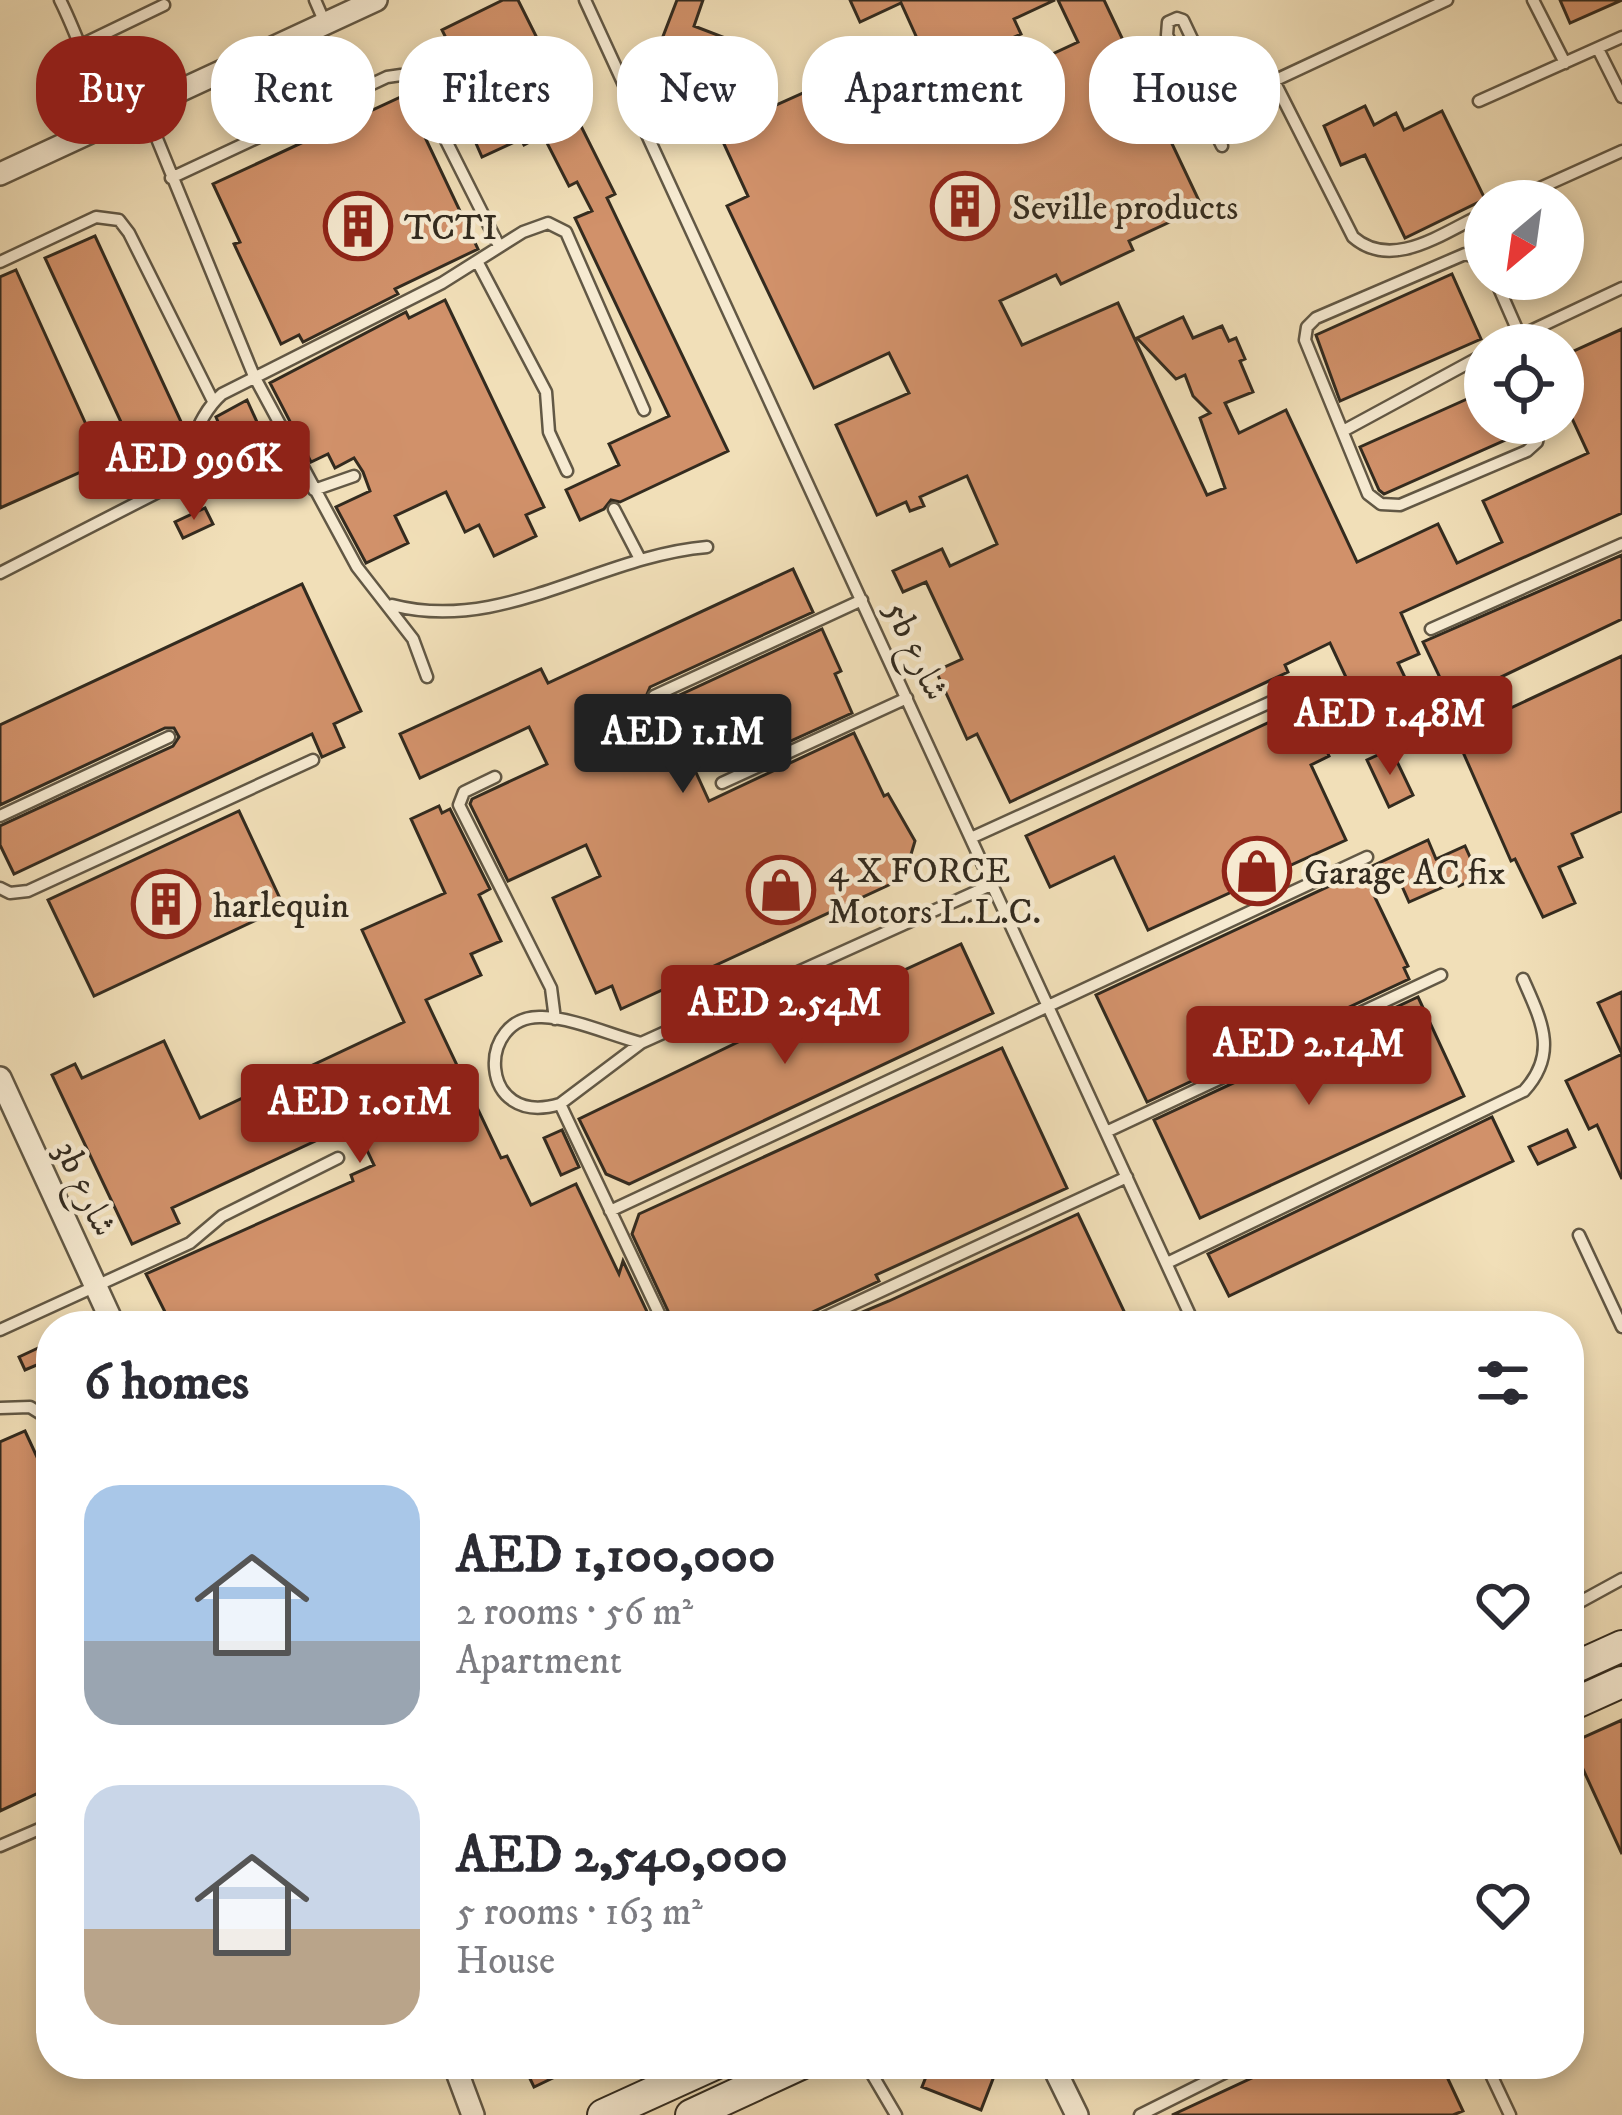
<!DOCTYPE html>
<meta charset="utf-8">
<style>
:root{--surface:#fff;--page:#f2f2f3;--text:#2b2b33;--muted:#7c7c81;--accent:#8f2418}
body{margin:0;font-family:"IM FELL DW Pica",Amiri,serif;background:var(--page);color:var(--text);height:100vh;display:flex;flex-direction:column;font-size:45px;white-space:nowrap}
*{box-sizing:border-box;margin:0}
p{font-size:39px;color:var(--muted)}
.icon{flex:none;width:66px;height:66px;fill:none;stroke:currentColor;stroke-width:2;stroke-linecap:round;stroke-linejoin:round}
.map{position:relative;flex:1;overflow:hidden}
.drawer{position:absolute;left:36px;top:1311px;width:1548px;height:768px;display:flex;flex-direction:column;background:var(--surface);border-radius:48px;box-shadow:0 6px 18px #0003}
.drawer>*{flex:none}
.hud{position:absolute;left:36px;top:36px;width:1551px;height:108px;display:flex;gap:24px}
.needle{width:78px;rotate:209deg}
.controls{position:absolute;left:1464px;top:180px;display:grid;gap:24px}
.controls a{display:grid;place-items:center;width:120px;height:120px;border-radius:50%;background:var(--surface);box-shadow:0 6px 18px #0003;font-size:60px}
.price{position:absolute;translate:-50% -102px;padding:0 27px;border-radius:12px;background:var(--accent);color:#fff;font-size:39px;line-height:78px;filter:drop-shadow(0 3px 6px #0008)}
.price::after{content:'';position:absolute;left:50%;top:72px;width:36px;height:27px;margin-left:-18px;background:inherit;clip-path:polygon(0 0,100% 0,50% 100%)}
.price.selected{background:#222;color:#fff}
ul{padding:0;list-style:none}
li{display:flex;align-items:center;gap:36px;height:300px;padding:0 48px}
li span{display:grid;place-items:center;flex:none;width:336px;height:240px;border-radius:36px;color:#555}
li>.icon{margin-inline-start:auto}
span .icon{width:144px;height:144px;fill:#fffc;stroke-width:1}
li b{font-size:51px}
h2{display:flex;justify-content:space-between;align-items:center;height:144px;padding:0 48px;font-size:51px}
.pill{padding:0 42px;border-radius:48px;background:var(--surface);box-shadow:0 6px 18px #0003;font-size:42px;line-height:108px}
.pill.selected{background:var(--accent);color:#fff}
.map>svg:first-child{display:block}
.building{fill:#d1916a;stroke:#332b1f;stroke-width:3}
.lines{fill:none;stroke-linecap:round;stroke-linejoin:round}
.service-casing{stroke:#625845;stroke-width:15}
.minor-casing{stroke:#625845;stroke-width:26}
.secondary-casing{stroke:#332b1f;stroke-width:34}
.service{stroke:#f6ead1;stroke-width:10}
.minor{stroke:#f6ead1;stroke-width:21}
.secondary{stroke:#f6ead1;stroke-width:30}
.labels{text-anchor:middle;stroke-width:9;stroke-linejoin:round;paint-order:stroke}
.poi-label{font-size:36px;fill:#332b1f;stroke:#f6ead1;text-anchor:start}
.street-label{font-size:36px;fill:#332b1f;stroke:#f6ead1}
</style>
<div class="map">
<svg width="1622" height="2115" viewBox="0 0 1622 2115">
<rect width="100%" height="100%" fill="#f1dfb8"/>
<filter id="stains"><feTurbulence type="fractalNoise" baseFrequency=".00167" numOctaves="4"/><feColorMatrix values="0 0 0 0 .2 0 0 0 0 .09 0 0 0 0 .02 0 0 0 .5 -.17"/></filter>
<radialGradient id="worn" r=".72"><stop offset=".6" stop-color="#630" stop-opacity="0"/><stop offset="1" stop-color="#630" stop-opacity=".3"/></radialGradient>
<!-- building -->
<path class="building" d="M503 0H518L615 194 607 198 728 451 620 502 611 500 604 509 580 520 566 490 619 465 609 444 669 416 575 218 592 211 577 182 569 186 543 135 524 145 521 139 482 157 475 141 493 133 442 30Z
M677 0H703L694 26 723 37 711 69 681 58 675 74 652 65Z
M850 0H1055L1014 19 1021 34 994 46 1007 75 1078 42 1058 0H1104L1202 207 1129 241 1133 250 1061 284 1056 275 1000 301 1022 345 1118 303 1207 495 1225 488 1200 418 1210 413 1193 396 1185 375 1176 379 1137 338 1183 317 1193 338 1222 326 1229 341 1236 338 1245 359 1240 361 1253 392 1225 403 1239 433 1286 410 1357 562 1438 524 1457 563 1502 542 1483 501 1588 453 1563 399V356L1622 329V513L1401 613 1419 654 1398 663 1422 713 1373 735 1330 643 1285 665 1288 672 1010 802 977 734 967 739 936 671 962 659 926 582 903 592 893 571 942 549 950 566 997 544 967 476 920 497 924 506 910 511 906 502 877 515 836 425 909 393 889 353 814 388 727 206 748 196 718 131 890 54 902 80 930 67 901 3 860 22Z
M1560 0H1622L1570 23Z
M405 95 478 249 395 289 398 294 303 342 299 335 281 344 234 244 240 242 213 184Z
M719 100 727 120 705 129 697 110Z
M1365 106 1374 125 1396 113 1404 130 1442 111 1485 199 1405 238 1365 155 1341 165 1324 126Z
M95 236 183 426 133 448 45 258Z
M16 270 103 462 0 508V277Z
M1452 274 1481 339 1340 401 1316 335Z
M445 300 544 507 526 515 536 536 494 556 479 525 465 532 446 492 395 516 408 543 366 563 336 507 370 491 363 472 354 458 335 468 328 454 311 462 270 383 406 312 409 318Z
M1485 391V423H1531L1530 429 1384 494 1379 490 1360 447Z
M247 400 282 477 263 485 235 423 221 429 216 417Z
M205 508 213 524 183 538 175 522Z
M1622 555V619L1451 701 1423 642Z
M793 569 813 612 650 687 645 699 649 705H658L822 629 841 671 835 674 852 713 738 765 721 727 683 744 709 801 854 733 884 796 888 794 915 841 904 878 621 1009 612 986 596 993 553 898 600 876 586 845 508 881 470 804 472 799 547 764 529 727 420 778 400 734 541 669 548 683Z
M302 584 361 711 334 724 344 747 322 757 312 734 14 874 0 845V826L173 746 179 737 174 728H165L0 805V725Z
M1622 656V811L1572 834 1582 857 1559 867 1575 903 1543 917 1515 859 1511 861 1455 734Z
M1306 705 1329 756 1311 765 1346 840 1148 930 1114 857 1050 887 1026 836Z
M1391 749 1413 795 1389 807 1367 760Z
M439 806 442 813 450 809 490 889 479 895 501 941 471 954 481 975 426 1000 501 1158 507 1156 531 1205 576 1184 619 1274 623 1261 651 1320 639 1326H172L146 1274 353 1181 351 1175 374 1165 354 1123 172 1208 179 1223 132 1244 52 1075 75 1064 82 1078 164 1041 200 1118 404 1022 362 930 445 893 411 819Z
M239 811 284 907 94 996 48 900Z
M1428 840 1436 859 1465 846 1479 877 1459 886 1457 881 1409 902 1397 875 1370 887 1408 966 1404 968 1409 979 1147 1102 1096 995Z
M961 944 993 1013 629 1184 606 1174 579 1119 763 1030 765 1034Z
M1622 992V1179L1597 1125 1589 1129 1566 1081 1622 1054 1598 1003Z
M1418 997 1464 1096 1200 1218 1154 1120Z
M1002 1048 1067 1188 876 1275 879 1281 802 1317 796 1326H675L632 1234 639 1214Z
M1492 1117 1513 1161 1229 1296 1208 1254Z
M562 1130 579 1167 561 1175 544 1138Z
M1567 1130 1575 1147 1538 1164 1529 1147Z
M1078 1214 1131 1326H829L889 1301Z
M51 1342V1359L25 1370 19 1357Z
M25 1431 37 1457 51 1451V1787L0 1811V1442Z
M1622 1720V1854L1571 1743Z
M523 2064H582L534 2087Z
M931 2064H978L996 2071 981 2110 922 2087Z
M1282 2064H1441L1463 2111 1453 2115H1172Z"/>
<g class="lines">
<!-- service casing -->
<g class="service-casing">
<path id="service" d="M60 0C80 40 92 82 112 122
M315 0 325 23
M585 0 1195 1326
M1533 0 1565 63
M81 45 164 5
M1598 49 1622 97
M1210 77 1183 20 1177 18 1168 22 1167 35 1222 146
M1274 81 1353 237C1393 272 1445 231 1485 213
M1479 101 1622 37
M144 107 254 376 357 567 413 639 427 677
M1205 113 1447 0
M171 178 387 77 401 75 418 85 499 246
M1511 201 1622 151
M1485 260 1465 254 1316 318 1307 327 1305 340 1368 494 1381 504 1400 505 1527 451 1537 442 1541 423
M477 261 546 392 549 432 567 471
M0 262 96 217 119 220 129 233 213 401
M1495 279 1520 336
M1501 345 1622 288
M1343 431 1485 354
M314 490 354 476
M614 509 640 559
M0 573 160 491C191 465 191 421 222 394L442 283 523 232 548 223 566 232 644 410
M392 605C502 634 599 556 707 547
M1431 629 1622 544
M654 696 862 600
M495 777 464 792 459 805 551 988 555 1019
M722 783 907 698
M0 816 169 737
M973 837 1284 696
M0 888 10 893 28 891 313 760
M641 1043C610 1035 574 1018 542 1017 476 1014 477 1129 560 1104L641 1043 993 884
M560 1104 665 1326
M1106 1132 1441 975
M610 1211 1367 857
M1579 1235 1622 1327
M1167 1263 1524 1091C1559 1053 1541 1020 1523 979
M806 1326 1127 1177
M1296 1326H1312
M0 1330 190 1243 222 1216 338 1158
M0 1408 30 1407 51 1420
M1569 1608 1622 1579
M0 1846 51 1824
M866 2064 896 2115
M1486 2064 1510 2115
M1140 2115 1242 2064"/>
</g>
<!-- minor casing -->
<g class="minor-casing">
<path id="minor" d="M0 174 376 0
M0 1078 114 1326
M454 2064 473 2115
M1052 2064 1077 2115"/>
</g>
<!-- secondary casing -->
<g class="secondary-casing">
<path id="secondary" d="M1569 1670 1622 1646
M1569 1706 1622 1682
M603 2115 715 2064
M691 2115 801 2064"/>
</g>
<!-- service -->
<use href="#service" class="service"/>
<!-- minor -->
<use href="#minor" class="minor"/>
<!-- secondary -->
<use href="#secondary" class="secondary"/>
</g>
<!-- icons -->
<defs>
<g id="building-ring" transform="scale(3.45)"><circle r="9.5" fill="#f6ead1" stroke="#8f2418" stroke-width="1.5"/><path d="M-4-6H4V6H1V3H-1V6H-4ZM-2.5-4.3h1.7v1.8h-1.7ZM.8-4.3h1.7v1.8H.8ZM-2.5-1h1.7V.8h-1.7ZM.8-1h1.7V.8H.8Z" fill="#8f2418"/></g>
<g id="shop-ring" transform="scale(3.45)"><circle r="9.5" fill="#f6ead1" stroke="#8f2418" stroke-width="1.5"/><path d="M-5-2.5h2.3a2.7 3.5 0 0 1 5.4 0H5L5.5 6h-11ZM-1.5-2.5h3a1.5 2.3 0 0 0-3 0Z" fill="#8f2418"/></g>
</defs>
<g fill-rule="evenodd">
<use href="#building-ring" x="965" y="206"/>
<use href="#building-ring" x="358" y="226"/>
<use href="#shop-ring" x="1257" y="871"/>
<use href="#shop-ring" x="781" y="890"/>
<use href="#building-ring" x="166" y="904"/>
</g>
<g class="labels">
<!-- poi labels -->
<g class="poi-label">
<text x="1012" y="219">Seville products</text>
<text x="404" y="239">TCTI</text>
<text x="828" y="882">4 X FORCE<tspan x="828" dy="41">Motors L.L.C.</tspan></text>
<text x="1304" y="884">Garage AC fix</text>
<text x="213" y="917">harlequin</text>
</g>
<!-- street labels -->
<g class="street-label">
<text transform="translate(918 650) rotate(65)" y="13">5b شارع</text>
<text transform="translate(87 1188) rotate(65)" y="13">3b شارع</text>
</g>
</g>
<rect width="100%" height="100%" filter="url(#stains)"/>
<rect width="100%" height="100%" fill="url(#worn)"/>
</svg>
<div class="controls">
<a><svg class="needle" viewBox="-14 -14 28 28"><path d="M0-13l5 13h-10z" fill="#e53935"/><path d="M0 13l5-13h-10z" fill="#7c7c81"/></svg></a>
<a><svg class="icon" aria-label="locate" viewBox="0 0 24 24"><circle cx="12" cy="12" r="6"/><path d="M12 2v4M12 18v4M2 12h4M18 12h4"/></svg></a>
</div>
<b class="price" style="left:194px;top:523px">AED 996K</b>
<b class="price" style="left:1390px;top:778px">AED 1.48M</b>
<b class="price selected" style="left:683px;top:796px">AED 1.1M</b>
<b class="price" style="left:785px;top:1067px">AED 2.54M</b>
<b class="price" style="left:1309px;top:1108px">AED 2.14M</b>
<b class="price" style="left:360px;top:1166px">AED 1.01M</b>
<div class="hud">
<a class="pill selected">Buy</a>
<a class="pill">Rent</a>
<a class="pill">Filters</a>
<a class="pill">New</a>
<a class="pill">Apartment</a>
<a class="pill">House</a>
</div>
<section class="drawer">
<h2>6 homes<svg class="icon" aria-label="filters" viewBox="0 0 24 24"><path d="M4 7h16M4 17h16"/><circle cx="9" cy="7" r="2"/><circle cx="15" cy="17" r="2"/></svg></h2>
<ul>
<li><span style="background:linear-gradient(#a9c7e8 65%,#9aa5b1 0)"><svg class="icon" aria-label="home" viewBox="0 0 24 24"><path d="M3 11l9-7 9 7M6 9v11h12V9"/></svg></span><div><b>AED 1,100,000</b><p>2 rooms · 56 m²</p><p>Apartment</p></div><svg class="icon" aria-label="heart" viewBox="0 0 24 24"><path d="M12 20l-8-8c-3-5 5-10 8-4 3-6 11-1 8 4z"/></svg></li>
<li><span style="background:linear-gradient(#c9d6e8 60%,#b9a48a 0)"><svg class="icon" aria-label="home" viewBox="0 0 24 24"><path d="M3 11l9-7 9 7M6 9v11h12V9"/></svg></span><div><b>AED 2,540,000</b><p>5 rooms · 163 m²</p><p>House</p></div><svg class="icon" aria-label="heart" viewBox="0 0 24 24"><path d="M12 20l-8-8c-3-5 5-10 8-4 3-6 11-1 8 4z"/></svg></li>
</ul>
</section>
</div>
